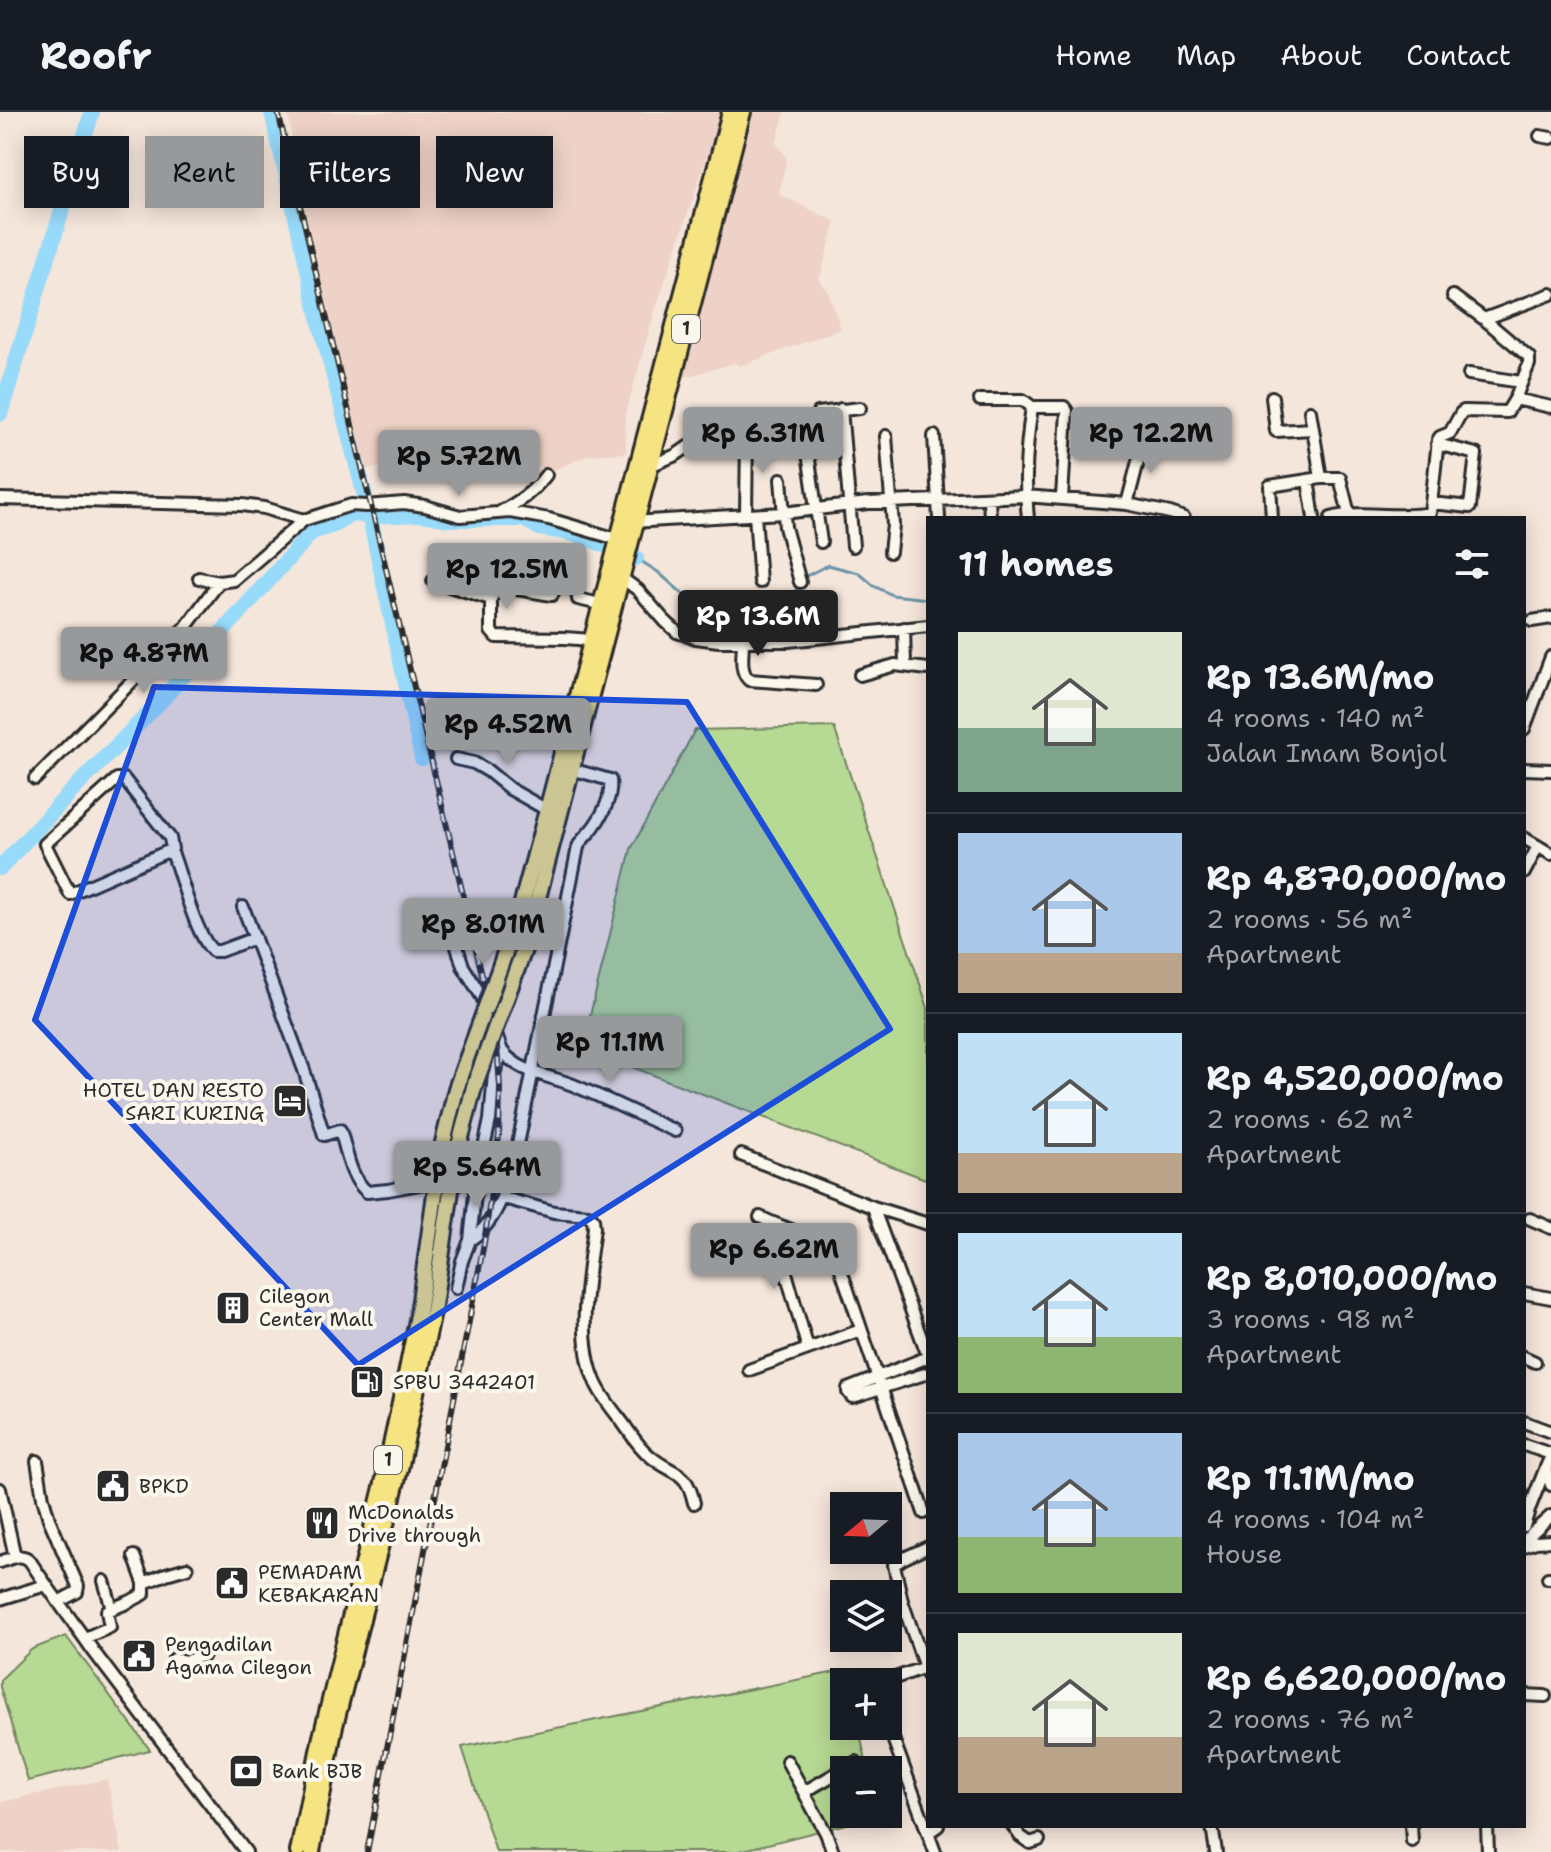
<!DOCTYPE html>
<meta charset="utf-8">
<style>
:root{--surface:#171b24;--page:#20242c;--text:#f1f3f6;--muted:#9ea1a6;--line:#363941;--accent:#98999b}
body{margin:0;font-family:"Shantell Sans",sans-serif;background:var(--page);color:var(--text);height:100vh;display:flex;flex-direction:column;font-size:30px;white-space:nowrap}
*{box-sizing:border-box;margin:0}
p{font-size:26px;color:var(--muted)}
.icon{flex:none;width:44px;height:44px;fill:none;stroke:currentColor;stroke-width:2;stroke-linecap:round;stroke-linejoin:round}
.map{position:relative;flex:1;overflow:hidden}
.sheet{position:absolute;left:926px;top:404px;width:600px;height:1312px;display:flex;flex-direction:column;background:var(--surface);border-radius:0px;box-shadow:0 4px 20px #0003}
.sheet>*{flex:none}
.hud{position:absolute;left:24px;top:24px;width:760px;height:72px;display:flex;gap:16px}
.needle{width:52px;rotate:251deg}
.fabs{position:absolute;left:830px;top:1380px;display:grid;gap:16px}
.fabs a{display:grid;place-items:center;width:72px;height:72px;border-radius:0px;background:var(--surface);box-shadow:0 4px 20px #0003;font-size:40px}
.price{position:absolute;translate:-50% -68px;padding:0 18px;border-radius:8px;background:var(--accent);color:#111;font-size:26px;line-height:52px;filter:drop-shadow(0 2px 4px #0008)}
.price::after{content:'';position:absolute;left:50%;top:48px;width:24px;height:18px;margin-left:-12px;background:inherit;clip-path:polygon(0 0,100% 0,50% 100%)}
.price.selected{background:#222;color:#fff}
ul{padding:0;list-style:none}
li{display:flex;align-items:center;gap:24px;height:200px;padding:0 32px}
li+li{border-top:2px solid var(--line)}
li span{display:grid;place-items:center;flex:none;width:224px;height:160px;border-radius:0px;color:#555}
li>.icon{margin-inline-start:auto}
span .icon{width:96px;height:96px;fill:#fffc;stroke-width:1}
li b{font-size:34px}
h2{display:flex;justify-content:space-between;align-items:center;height:96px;padding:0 32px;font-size:34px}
.chip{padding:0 28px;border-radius:0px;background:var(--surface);box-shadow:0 4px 20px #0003;font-size:28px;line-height:72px}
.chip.selected{background:var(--accent);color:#111}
header{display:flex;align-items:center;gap:48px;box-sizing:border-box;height:112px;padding:0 40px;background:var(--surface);border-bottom:2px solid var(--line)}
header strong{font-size:38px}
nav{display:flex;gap:44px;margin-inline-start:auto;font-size:28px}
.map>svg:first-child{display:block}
.built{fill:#eed2c7}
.green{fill:#b6d993;stroke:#70825f;stroke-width:2}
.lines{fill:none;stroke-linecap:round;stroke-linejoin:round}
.stream{stroke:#6c94a7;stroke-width:3}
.river{stroke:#98dafa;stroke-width:16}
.minor-casing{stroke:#2b2b2b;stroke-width:16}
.highway-casing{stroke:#2b2b2b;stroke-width:20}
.minor{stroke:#fbf7ec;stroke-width:10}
.highway{stroke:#f6e381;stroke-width:14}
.rail-casing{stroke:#2b2b2b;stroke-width:6}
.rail{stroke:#fbf7ec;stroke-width:3;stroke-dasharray:9;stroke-linecap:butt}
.highway-bridge-casing{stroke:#2b2b2b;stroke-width:20;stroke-linecap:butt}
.highway-bridge{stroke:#f6e381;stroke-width:14}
.marked{fill:#1d4ed8;fill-opacity:0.2;stroke:#1d4ed8;stroke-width:6;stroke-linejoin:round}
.labels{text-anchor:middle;stroke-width:8;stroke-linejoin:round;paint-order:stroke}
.shield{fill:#fbf7ec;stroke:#696865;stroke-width:2}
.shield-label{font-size:18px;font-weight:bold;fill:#2b2b2b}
.poi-label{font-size:20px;fill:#2b2b2b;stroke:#fbf7ec;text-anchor:start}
</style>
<header>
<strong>Roofr</strong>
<nav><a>Home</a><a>Map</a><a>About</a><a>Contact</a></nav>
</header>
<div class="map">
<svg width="1551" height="1740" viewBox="0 0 1551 1740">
<rect width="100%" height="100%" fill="#f5e6db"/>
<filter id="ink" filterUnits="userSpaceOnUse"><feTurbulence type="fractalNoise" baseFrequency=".0125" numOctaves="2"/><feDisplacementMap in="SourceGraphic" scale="16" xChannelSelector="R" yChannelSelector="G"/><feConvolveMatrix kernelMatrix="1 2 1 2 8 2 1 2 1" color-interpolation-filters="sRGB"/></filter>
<g filter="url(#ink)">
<!-- built -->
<path class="built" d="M288 0H720L713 27 653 205 625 304 626 341 589 343 554 358 439 327 399 353 366 357 300 76Z
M746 0H785L776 31 787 46 779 82 836 110 819 168 827 177 841 217 740 254 735 251 681 266 689 207Z
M107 1667 122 1740H0V1690Z"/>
<!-- green -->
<path class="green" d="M834 615 928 896V1068L582 936 631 737 695 618Z
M66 1524 150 1638 28 1669 0 1575V1568L32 1537Z
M846 1558 849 1570H844V1614H858L868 1658H844V1702H877L878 1704 736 1740H496L462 1635Z"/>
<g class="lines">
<!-- stream -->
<path class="stream" d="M636 446 658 460 683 482 694 495 733 506 764 505 783 496 799 474
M803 468 806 464 828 453 859 461 874 474 892 483 928 487"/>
<!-- river -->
<path class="river" d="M272 0 321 214 367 392
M0 302 92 0
M368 397 422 646
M0 756 70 681 157 593 312 420 334 413 351 402 370 404 421 402 448 407H524L539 416 566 420 590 427 636 446"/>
<!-- minor casing -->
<g class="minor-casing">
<path id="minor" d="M1540 24 1551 26
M1453 184 1484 207 1551 182
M1484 207 1529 245V252L1515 287
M1469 262 1521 270
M1272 285 1276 319 1313 317 1321 366
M980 288H1023L1032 295
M841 297 853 434
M1310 299 1313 317
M818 301 860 296
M803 307 821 430
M886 324 893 413 890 440
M934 324 939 406
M650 354 676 343 725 309
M781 367 785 415 800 470
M1308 368 1314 406
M0 387 242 393 264 396 304 408 351 393 366 394 404 391 425 394 460 404 510 400 549 407 617 427
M989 387 990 406
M1431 391 1470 395 1476 342 1437 332
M1127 392 1144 326
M500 400C519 390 533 380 546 363
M746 403 747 322
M755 403 760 470
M1028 406C1024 369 1026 332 1032 295H1064L1067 299 1062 386
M1272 406 1270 374 1321 366H1340L1349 402
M1331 406C1365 397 1398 408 1430 401L1438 328 1440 325 1450 321 1461 301 1464 299 1507 300 1515 287 1551 295
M632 410 783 401 868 391 1025 384 1127 392 1170 401 1184 406
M619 464 638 478 665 509 677 520 696 526 719 529H788L928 514
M199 466 219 470 234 468 304 408
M433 469 491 487V519L496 525 565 526 591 528
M491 487 497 477 505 475 552 483 560 466 565 465 576 469 578 487 600 492
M1532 509 1551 506
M904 516 905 553
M743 529C743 542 739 559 749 568L816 573
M860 563 895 553 928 557
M1524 617 1551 545
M456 647 474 651 488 659 510 677 547 698
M1524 657 1551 658
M35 667 186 515 219 470
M1524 726 1551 742
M170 741 172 737 170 726 124 667H117L45 732 70 782 166 740 173 743C182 767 196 824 213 839H220L255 826
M1524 761 1538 734
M243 795 304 958 324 1023 340 1018C348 1041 348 1063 367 1080L388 1078 436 1069
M453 822 463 854 482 885 502 939C519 961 548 963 573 973 607 987 641 1004 675 1019
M741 1043 873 1095
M504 1086 554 1100 588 1103 593 1107 594 1116C588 1163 576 1224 595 1269 601 1284 613 1298 623 1311 631 1322 639 1336 650 1344 673 1364 686 1355 694 1391
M760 1105C781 1116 826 1127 837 1146L924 1401
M1530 1107 1551 1116
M772 1112 808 1237
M928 1112 873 1095 928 1244
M470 1128C495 1112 503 1083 513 1057L578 735C582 726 590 721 595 713 604 700 612 683 610 668L571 657
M456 1176 462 1149 470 1128 476 1073 490 1008 494 962 502 939
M1524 1181 1551 1186
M928 1245 848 1277V1280L852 1285 856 1284 928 1261
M1524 1245 1535 1250
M749 1258 861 1218
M1524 1310 1551 1320
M1524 1333 1551 1342
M1551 1344 1546 1355 1551 1373
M37 1349 43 1386 49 1407 78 1474 77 1480 58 1490
M0 1377 15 1445
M1524 1414 1530 1395 1546 1355
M1524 1430 1533 1420 1551 1404
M1524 1434 1536 1430 1551 1429
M928 1435 902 1447 894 1453 902 1489 928 1564
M134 1444 144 1471
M0 1450C10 1447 22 1440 30 1449 50 1480 73 1509 94 1540L246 1740
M1548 1466H1551
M104 1469 112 1497
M0 1487 46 1473
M85 1526 110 1515 107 1499 129 1490 144 1482V1471L166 1462 187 1456
M174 1547 186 1549 204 1543
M884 1570 928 1554
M1524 1583 1545 1584
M888 1613 935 1740
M787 1649 826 1721 833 1740
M804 1680 856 1650
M1013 1714 1020 1724 1030 1731 1039 1728
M1212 1714 1216 1740
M1411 1714 1412 1729
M1487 1714 1488 1740
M928 1721 938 1714"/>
</g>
<!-- highway casing -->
<g class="highway-casing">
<path id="highway" d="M496 866 520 798 547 698 730 0
M503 895 526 832 743 0
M298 1740 320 1629 383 1371 407 1258 418 1203 441 1039 456 977 486 895
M312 1740 334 1618 400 1357 433 1200 456 1045 474 975"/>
</g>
<!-- minor -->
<use href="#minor" class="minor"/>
<!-- highway -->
<use href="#highway" class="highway"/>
<!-- rail casing -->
<g class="rail-casing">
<path id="rail" d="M278 0 496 922 500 974 499 1024 484 1131 367 1740"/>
</g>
<!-- rail -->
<use href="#rail" class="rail"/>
<!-- highway-bridge casing -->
<g class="highway-bridge-casing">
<path id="highway-bridge" d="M486 895 496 866
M474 975 503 895"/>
</g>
<!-- highway-bridge -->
<use href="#highway-bridge" class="highway-bridge"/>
</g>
</g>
<!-- marked area -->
<path class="marked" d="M154 575 687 590 890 917 358 1253 35 908Z"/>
<!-- icons -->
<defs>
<g id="hotel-square" transform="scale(1.8)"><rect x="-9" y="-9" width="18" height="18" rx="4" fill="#2b2b2b" stroke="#fbf7ec"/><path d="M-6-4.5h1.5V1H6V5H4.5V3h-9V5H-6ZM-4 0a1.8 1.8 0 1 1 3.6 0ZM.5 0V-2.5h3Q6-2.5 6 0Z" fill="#fff"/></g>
<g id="building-square" transform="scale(1.8)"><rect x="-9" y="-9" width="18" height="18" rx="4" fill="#2b2b2b" stroke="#fbf7ec"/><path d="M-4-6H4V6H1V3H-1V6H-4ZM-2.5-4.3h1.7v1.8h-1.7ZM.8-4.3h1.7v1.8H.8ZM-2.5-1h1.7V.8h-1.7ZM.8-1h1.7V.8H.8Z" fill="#fff"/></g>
<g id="fuel-square" transform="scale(1.8)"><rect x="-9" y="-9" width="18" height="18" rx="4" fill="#2b2b2b" stroke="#fbf7ec"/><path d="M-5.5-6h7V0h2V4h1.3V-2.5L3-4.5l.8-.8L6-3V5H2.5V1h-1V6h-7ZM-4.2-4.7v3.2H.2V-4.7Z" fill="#fff"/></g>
<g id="civic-square" transform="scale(1.8)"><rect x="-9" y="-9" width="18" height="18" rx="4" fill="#2b2b2b" stroke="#fbf7ec"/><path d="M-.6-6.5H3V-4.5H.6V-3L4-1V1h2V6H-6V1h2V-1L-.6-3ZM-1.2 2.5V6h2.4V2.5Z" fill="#fff"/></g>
<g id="restaurant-square" transform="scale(1.8)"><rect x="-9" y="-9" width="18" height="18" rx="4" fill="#2b2b2b" stroke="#fbf7ec"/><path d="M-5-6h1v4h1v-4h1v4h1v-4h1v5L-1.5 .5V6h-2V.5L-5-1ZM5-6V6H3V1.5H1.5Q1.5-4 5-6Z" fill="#fff"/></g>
<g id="bank-square" transform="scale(1.8)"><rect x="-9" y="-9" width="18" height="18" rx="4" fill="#2b2b2b" stroke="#fbf7ec"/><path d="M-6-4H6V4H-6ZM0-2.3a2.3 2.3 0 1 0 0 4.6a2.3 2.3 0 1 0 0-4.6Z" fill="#fff"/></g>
</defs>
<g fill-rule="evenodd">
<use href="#hotel-square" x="290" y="989"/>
<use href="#building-square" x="233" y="1196"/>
<use href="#fuel-square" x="367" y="1270"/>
<use href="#civic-square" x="113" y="1374"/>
<use href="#restaurant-square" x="322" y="1411"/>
<use href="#civic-square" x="232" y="1471"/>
<use href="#civic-square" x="139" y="1544"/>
<use href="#bank-square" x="246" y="1659"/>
</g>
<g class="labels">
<!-- shield labels -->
<g class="shield">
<rect x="672" y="203" width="28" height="28" rx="6"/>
<rect x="374" y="1334" width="28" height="28" rx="6"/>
</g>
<g class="shield-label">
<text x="686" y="223">1</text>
<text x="388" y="1354">1</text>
</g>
<!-- poi labels -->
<g class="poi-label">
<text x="264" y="985" text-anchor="end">HOTEL DAN RESTO<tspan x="264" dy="23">SARI KURING</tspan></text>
<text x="259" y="1191">Cilegon<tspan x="259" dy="23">Center Mall</tspan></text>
<text x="393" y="1277">SPBU 3442401</text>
<text x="139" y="1381">BPKD</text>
<text x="348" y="1407">McDonalds<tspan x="348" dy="23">Drive through</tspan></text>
<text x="258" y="1467">PEMADAM<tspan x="258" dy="23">KEBAKARAN</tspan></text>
<text x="165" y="1539">Pengadilan<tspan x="165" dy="23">Agama Cilegon</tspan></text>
<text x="272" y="1666">Bank BJB</text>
</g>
</g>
</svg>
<div class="fabs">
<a><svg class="needle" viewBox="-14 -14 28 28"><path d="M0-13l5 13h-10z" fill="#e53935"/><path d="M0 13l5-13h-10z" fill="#9ea1a6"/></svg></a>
<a><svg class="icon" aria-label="layers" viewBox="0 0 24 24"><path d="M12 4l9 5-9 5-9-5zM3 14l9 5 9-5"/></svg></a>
<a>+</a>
<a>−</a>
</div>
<b class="price" style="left:763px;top:363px">Rp 6.31M</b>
<b class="price" style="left:1151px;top:363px">Rp 12.2M</b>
<b class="price" style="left:459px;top:386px">Rp 5.72M</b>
<b class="price" style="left:507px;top:499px">Rp 12.5M</b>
<b class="price selected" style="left:758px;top:546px">Rp 13.6M</b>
<b class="price" style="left:144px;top:583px">Rp 4.87M</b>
<b class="price" style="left:508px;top:654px">Rp 4.52M</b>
<b class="price" style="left:483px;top:854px">Rp 8.01M</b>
<b class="price" style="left:610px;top:972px">Rp 11.1M</b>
<b class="price" style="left:477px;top:1097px">Rp 5.64M</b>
<b class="price" style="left:774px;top:1179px">Rp 6.62M</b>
<div class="hud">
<a class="chip">Buy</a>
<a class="chip selected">Rent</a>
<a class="chip">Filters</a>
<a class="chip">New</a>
</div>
<section class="sheet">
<h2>11 homes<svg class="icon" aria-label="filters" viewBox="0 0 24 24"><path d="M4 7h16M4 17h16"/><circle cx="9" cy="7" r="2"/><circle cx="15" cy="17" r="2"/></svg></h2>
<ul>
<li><span style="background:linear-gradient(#dfe7d0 60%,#7fa58c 0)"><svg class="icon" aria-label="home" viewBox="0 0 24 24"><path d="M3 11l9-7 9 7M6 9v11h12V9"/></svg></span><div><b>Rp 13.6M/mo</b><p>4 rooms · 140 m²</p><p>Jalan Imam Bonjol</p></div></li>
<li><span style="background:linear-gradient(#a9c7e8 75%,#b9a48a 0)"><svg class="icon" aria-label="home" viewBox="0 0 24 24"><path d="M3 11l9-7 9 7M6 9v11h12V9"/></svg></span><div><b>Rp 4,870,000/mo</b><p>2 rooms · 56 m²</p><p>Apartment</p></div></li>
<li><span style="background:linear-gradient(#bfe0f5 75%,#b9a48a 0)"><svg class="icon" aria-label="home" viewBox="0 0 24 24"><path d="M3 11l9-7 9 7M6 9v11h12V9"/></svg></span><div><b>Rp 4,520,000/mo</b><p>2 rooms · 62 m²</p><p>Apartment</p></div></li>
<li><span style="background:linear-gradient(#bfe0f5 65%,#8fb573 0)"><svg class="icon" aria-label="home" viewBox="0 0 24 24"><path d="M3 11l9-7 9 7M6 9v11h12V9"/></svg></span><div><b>Rp 8,010,000/mo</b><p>3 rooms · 98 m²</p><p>Apartment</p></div></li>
<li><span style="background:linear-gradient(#a9c7e8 65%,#8fb573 0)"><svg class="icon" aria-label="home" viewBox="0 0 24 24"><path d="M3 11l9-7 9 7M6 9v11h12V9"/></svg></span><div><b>Rp 11.1M/mo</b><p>4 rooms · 104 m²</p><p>House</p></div></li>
<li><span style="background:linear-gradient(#dfe7d0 65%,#b9a48a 0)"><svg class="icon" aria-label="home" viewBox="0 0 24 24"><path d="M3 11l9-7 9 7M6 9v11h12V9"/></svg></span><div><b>Rp 6,620,000/mo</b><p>2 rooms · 76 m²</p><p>Apartment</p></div></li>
</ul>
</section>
</div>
